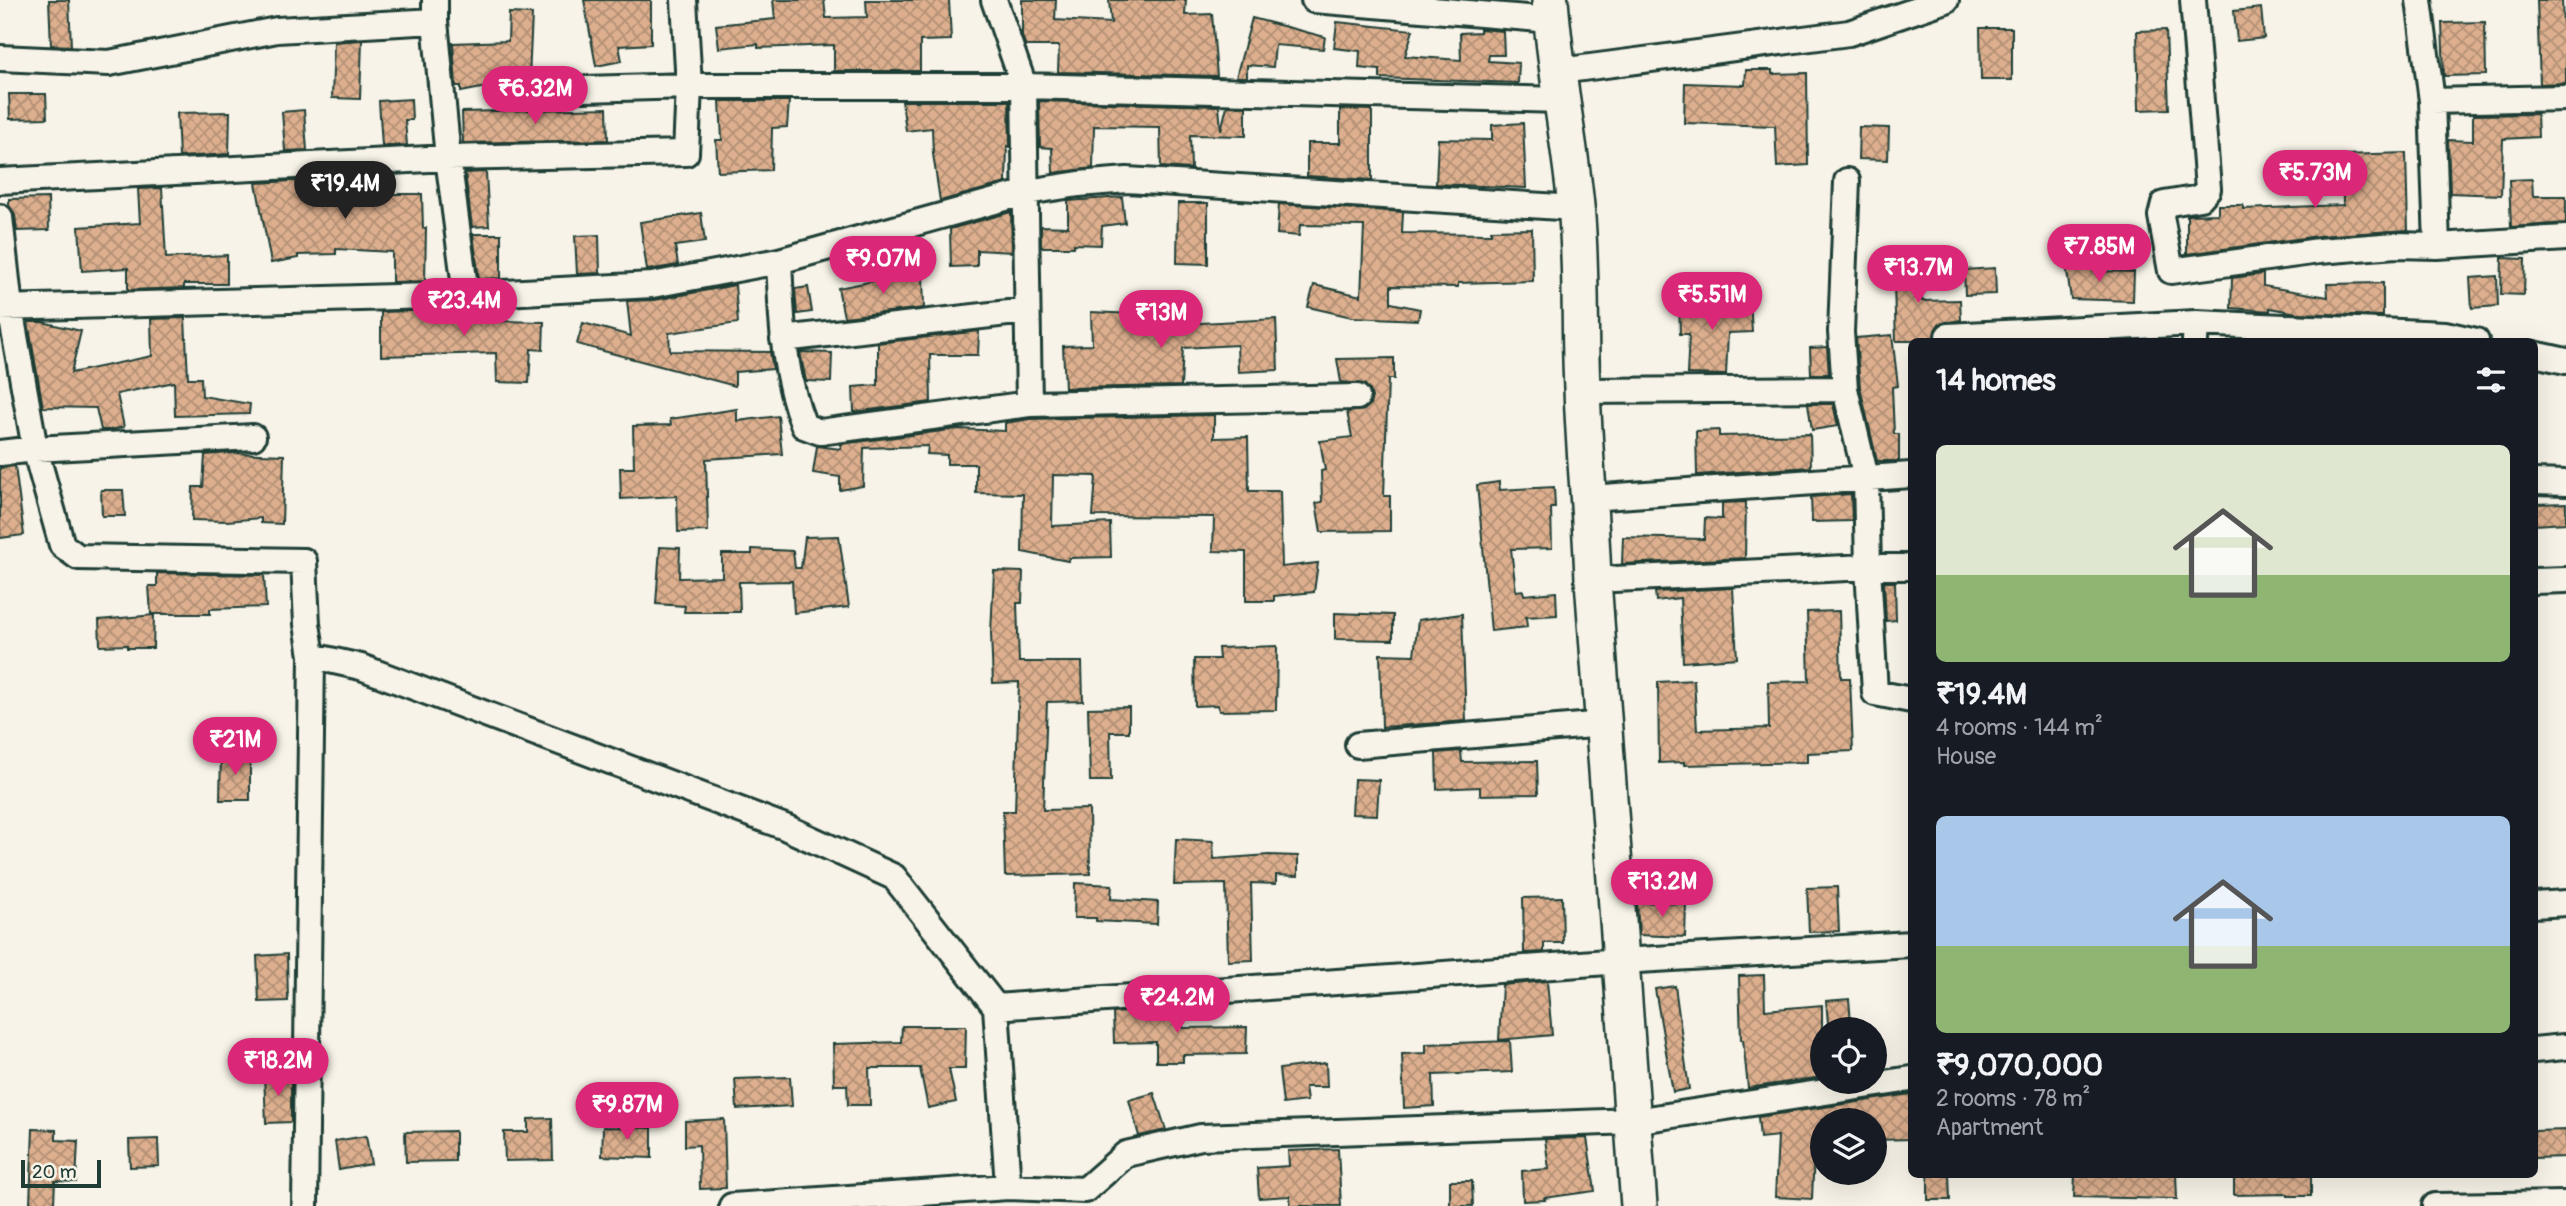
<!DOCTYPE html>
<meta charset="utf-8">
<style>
:root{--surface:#171b24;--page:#242831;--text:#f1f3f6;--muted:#9ea1a6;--accent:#db2777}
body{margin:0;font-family:Pangolin,sans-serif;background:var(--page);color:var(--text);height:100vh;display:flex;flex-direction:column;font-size:26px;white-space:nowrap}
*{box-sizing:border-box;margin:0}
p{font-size:23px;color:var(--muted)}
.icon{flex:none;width:38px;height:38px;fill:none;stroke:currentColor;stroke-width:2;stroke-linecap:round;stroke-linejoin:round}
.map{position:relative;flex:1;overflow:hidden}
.side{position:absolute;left:1908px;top:338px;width:630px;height:840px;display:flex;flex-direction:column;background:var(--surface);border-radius:10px;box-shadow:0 7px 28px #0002}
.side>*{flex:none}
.tools{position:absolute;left:1810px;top:1017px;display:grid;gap:14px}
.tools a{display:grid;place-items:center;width:77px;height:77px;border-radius:50%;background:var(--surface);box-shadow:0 7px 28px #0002;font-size:35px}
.scale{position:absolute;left:21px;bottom:18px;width:80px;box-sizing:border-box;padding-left:7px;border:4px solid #1f3d34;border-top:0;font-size:19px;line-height:24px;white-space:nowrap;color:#1f3d34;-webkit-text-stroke:5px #f7f3e8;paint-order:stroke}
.price{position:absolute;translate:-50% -60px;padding:0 16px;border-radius:24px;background:var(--accent);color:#fff;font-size:23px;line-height:46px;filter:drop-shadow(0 2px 4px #0008)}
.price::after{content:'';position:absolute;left:50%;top:42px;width:21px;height:16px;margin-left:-10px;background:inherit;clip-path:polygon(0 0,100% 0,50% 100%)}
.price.on{background:#222;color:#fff}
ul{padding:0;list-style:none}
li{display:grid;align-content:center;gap:14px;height:371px;padding:0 28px}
li span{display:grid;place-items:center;height:217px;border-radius:10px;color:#555}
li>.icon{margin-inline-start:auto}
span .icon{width:126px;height:126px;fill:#fffc;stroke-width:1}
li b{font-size:30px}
h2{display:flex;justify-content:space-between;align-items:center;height:84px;padding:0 28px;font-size:30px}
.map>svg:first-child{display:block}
.building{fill:url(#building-cross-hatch);stroke:#1f3d34;stroke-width:2}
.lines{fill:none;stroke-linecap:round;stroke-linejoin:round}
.street-casing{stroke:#1f3d34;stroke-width:30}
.secondary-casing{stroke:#1f3d34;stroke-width:40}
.street{stroke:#f7f3e8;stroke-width:24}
.secondary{stroke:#f7f3e8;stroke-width:35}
</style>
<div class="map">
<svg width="2566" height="1206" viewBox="0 0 2566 1206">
<defs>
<pattern id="building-cross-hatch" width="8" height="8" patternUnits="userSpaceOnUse" patternTransform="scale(1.75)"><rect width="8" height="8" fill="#ddaf8e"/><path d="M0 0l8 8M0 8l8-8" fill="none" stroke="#b39075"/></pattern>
</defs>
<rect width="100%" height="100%" fill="#f7f3e8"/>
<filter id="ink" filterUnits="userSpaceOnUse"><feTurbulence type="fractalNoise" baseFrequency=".0143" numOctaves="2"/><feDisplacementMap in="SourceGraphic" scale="14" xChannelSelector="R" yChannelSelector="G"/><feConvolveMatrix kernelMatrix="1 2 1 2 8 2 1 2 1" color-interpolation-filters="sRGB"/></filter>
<g filter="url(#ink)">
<!-- building -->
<path class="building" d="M49 0H69L71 46 51 45Z
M584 0H651V44L619 46 622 61 596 66Z
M773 0H824L826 18 867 17 866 0H949L951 40 920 41V71H834V45L758 48V44L719 48 716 25 775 19Z
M1022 0H1056L1055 20 1111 23 1109 0H1186L1185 15 1212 14 1217 76 1058 72 1059 46H1026L1022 36Z
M2537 0H2562L2563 28H2566V83L2540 84Z
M2261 8 2264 38 2237 41 2234 11Z
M509 13 532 14 529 79 461 92V86H456L453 43 508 41Z
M1252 18 1325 37 1323 49 1275 45 1273 67 1247 65V77H1236Z
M1337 22 1413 30 1405 56 1461 60 1460 33 1480 32V29L1503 31 1504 55H1489L1488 61 1519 63 1518 83 1380 78V70L1359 68 1360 51 1334 48Z
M2485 22 2486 75 2444 76 2442 23Z
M1980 28H2012V80H1981Z
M2166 30 2169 109 2139 110 2137 31Z
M362 40 360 99 332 98 334 42Z
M1746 70H1772V74L1807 73 1808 165 1777 167 1775 126 1684 123 1685 83 1745 85Z
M9 94H46L47 118 10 119Z
M411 99 412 120H405L407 145 382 146 379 101Z
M720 101H789L787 127 772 128 771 170 718 172 716 140H722Z
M902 101H1009L1010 147 1007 146 1006 183 940 201 933 154 932 128 906 131Z
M1039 101 1219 106 1221 130 1227 106 1246 107V136L1190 135 1191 169 1161 167 1160 127 1094 126 1093 168 1053 173 1052 148 1040 147Z
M607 108 608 140 463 143 462 112Z
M1340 109 1372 110V180L1307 176V143H1340Z
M304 110 307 150 285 151 282 112Z
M230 112 229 154 179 157 177 113Z
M2537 114 2538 137 2503 139 2501 195 2450 193 2448 140 2473 141V115Z
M1523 123 1526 188 1436 184 1438 139 1492 140V125Z
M1859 127 1889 128 1888 160 1858 159Z
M2406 153 2408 230 2318 236 2187 254V215L2218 214V205H2243V209L2343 205 2342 155Z
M486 172 489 226 472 227 465 173Z
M388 176V194H422L423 228H426L425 281 392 282V252L336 249V254L298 255V258L271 263 256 183Z
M2532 179 2533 196H2566V223L2511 227 2509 180Z
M162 188 166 258 227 255V284H184V288L128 290V268L82 271 79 227 140 223 138 189Z
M1122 197 1125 223 1102 226 1101 245 1074 244V247H1041V226L1068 227V201Z
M48 198 49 230 17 231 15 215 9 206V199Z
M1178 203H1208V264L1177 263Z
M1279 204 1403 212 1402 233 1491 234V230L1532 229 1533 281 1458 283V287L1391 286V303L1420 309 1418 320 1352 317 1308 307 1314 285 1361 296 1364 226 1300 225 1299 236 1277 234Z
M1011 212 1012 252 977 250V266L951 267 950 229Z
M701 213 705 242 675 246 678 265 647 270 640 222Z
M473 234H501V278L479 279Z
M599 235 600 273 577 274 575 236Z
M1920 258 1922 301 1960 300 1961 320 1939 324 1935 330V341H1896L1893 259Z
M2502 258 2525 259 2524 295 2501 294Z
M2092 262 2094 271 2134 272 2133 301 2071 299 2066 265Z
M1995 268 1996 294 1965 295 1964 270Z
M2263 274V286L2328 297 2327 284 2383 283V316L2297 313 2270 308V311L2231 308 2232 278Z
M904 275H923L924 308 844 317 838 288Z
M2497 276 2498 306 2472 308 2470 278Z
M735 285 738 323 669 333 670 351 770 352 773 369 735 372V386L577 344 583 323 631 336 627 301 655 300Z
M808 287 812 312 797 314 795 289Z
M1707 300V302L1750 300 1752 332 1728 333 1726 375 1687 374 1689 334H1680L1679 302Z
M501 308V321L544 322 543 350 531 349 529 383 497 382 496 353 381 356V312Z
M1091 312 1134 314 1135 322 1181 320V324L1276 319 1278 370 1238 372 1237 345 1183 348 1181 386 1065 388 1063 346 1092 345Z
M185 318 188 378H201L202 396 250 404 249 414 175 416 174 382 117 394 124 427 110 430H101L96 408 43 407 28 322H42L81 331 71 373 152 356 151 319Z
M979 331 978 355H930L931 402 854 412 853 387 878 385V343Z
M1892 335 1898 386 1892 387 1894 434H1899V461H1877L1860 387 1856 338Z
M1827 347 1829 374H1811L1810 348Z
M800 352 832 353 831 382 806 381Z
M1394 358V379H1388L1384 496H1390V531L1321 532 1316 503 1322 502 1321 471 1325 470 1320 441 1352 437 1347 412 1364 410 1370 405 1372 397 1370 390 1364 384 1341 382 1337 359Z
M1808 404H1833L1838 426 1812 430Z
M737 409V421L778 416 782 454 706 459 708 531 678 532 677 496 621 499 620 468H634L633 426 671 425 670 419Z
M1214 415V438L1248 437 1249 491H1280L1282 567 1318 563 1314 592 1274 596V601H1246V552L1213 551 1214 517 1093 516 1096 476 1053 475 1052 526 1110 523 1111 557 1069 558 1068 561 1022 552 1023 494 976 493V464H947V455L927 454 928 446 864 448 863 486 840 490V477L813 473 817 446 841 449V444L958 429 1005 431V423L1030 419Z
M1719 430V436L1810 434 1811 467 1697 475 1696 431Z
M230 453 284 455 282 524 261 523V518L227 521 192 520 193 487H203L205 455Z
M15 466 24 535 0 538V468Z
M1499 482 1500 490 1554 487 1555 508H1551L1552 548 1511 549 1516 591 1523 590 1524 595 1556 592 1557 615 1526 617 1527 627 1491 631 1477 485Z
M101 490H123L125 516H102Z
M1851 494 1852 521 1812 522 1811 497Z
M1746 502 1745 558 1622 564 1623 537 1704 539 1705 518 1722 519V503Z
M2566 503V523L2534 525V504Z
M839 536 849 607 794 613 792 581 739 582 740 612H684L685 606 656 604 660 547 680 548 679 578 722 577V554H752V549L793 551 795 568H801L805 537Z
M994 571 1023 572 1022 603H1017L1019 662H1082L1083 701 1047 702 1043 810 1089 809 1090 874 1005 876 1003 811H1015L1019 682 993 683 991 633Z
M157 573 264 575 266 607 210 609V614H151L149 586H157Z
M1884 582H1895L1896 620 1886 621Z
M1733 588 1737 658 1683 662 1680 598 1656 601 1655 592Z
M1839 611 1841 678H1850L1853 751 1807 753V762L1684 765V762L1659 763 1658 682 1694 680 1697 730 1769 728 1768 682 1809 681 1807 612Z
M1335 613 1393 615V640L1335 639Z
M1462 614 1466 721 1382 727 1380 654 1414 655 1418 620Z
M154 615 153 648H127V645L100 646 99 620Z
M1277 646 1276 710 1219 711 1218 705 1195 706 1194 659H1219L1218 648Z
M1129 707V732H1110L1111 781H1090L1088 708Z
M1461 751 1462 762 1537 761 1538 794 1480 795V787L1437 789 1436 753Z
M221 753 250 754V800H220Z
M1354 779 1379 780 1377 815 1352 814Z
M1176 839 1213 841 1214 859 1269 855 1298 856V876L1276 875V884L1251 883 1253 960 1228 961 1226 884 1174 885Z
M1075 883 1112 885 1111 899 1158 902 1157 924 1096 921V918H1074Z
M1837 887 1839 931 1809 932 1807 888Z
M1562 897 1563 943H1544V952L1524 953 1523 898Z
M1637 902 1686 904 1685 937 1639 935Z
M287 954 288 1001 259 1002 257 956Z
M1764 975 1765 1010 1822 1005V1077L1748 1088 1743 1040H1741L1739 976Z
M1547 981 1552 1035 1499 1040 1502 985Z
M1675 986 1689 1089 1673 1092 1655 989Z
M1849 999 1851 1022 1828 1023 1826 1001Z
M1182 1008 1183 1028 1247 1027 1246 1054 1183 1055V1062H1156V1042L1114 1043 1113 1013Z
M902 1026H966L965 1069H949L956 1102 928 1108 920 1068H869L870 1105H848L847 1085H834L833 1044 901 1042Z
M1510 1041 1512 1072 1433 1075 1434 1106 1404 1108 1402 1054 1426 1053V1044Z
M1326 1063 1327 1087H1305L1307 1101 1283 1104 1279 1069Z
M264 1074H291V1122L266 1123Z
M790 1077 792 1106 737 1109 735 1079Z
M1154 1093 1166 1130 1139 1136 1129 1100Z
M1911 1094V1139L1876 1140 1875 1120H1822V1151L1814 1152 1812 1199 1775 1197 1778 1136 1760 1138 1758 1117Z
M552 1118 553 1160 505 1161 504 1132H528V1119Z
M724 1119 726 1188 700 1189 699 1145 685 1146V1121Z
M603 1127 652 1128V1158L602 1156Z
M33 1129 56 1130V1140L78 1141 76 1182 55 1181 54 1203H30Z
M2566 1130V1157L2534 1158V1131Z
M455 1131V1161L406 1162 405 1132Z
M366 1136 371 1164 339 1170 335 1141Z
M1587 1138 1595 1191 1544 1198 1545 1200 1523 1201 1522 1171 1549 1169 1545 1139Z
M158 1139 159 1166 130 1167 129 1140Z
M1338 1149 1341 1206H1290V1196L1259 1198 1257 1168 1289 1166 1288 1151Z
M1928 1174H1949L1950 1200H1928Z
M2075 1174H2176L2177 1199 2074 1197Z
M2234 1174H2311V1196H2288V1194L2234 1195Z
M1450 1181H1472L1473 1206H1450Z"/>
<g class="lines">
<!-- street casing -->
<g class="street-casing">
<path id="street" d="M435 0V21L448 158 466 295
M994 0 1024 86 1029 404 1357 397
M1314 0 1552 20
M2193 0 2208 189 2200 198 2164 204 2161 216 2171 271 2319 251 2396 245 2437 246 2566 238
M2419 0 2432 101 2566 98
M0 58 109 63 277 30 435 21
M1560 71 1849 33 1946 0
M584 89 689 86 684 0
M2432 101 2437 246
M0 181 448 158 686 153 689 86H1024L1560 100
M1847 181 1841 332 1845 389 1866 478 1868 567H1911
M0 217 10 308 35 449 62 545 78 557 304 561 307 624 312 656 305 1206
M0 308 466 295 652 285 779 261
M1948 336 2196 323
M783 339 1026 311
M2195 341 2196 323 2445 334 2476 341
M2534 354 2566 361
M1582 391 1845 389
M1029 404 820 432 804 426C782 372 782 319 779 261L1027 192 1079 184 1127 180 1576 208
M0 453 35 449 253 437
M2534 482 2566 483
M1590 498 1911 475
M1593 580 1868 567 1875 693 1911 700
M2534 581 2566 580
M312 656 361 667 785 827 894 877 996 1007
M1358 745 1604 724
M2534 905 2566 903
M2534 1050 2564 1047
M1008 1187 1085 1190 1126 1154 1201 1137 1634 1121 1911 1079
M732 1206 1008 1187 996 1007 1621 961 1911 944
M2435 1206 2566 1204"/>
</g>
<!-- secondary casing -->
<g class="secondary-casing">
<path id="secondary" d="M1550 0C1555 69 1569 137 1576 206 1582 266 1579 328 1582 388 1584 452 1591 516 1593 580L1639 1206"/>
</g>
<!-- street -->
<use href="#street" class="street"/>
<!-- secondary -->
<use href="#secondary" class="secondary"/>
</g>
</g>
</svg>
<div class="tools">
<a><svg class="icon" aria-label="locate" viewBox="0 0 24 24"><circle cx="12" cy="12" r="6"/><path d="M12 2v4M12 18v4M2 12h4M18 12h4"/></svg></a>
<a><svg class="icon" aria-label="layers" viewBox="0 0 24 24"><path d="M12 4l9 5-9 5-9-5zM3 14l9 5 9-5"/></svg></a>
</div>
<div class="scale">20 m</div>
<b class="price" style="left:535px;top:126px">₹6.32M</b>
<b class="price" style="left:2315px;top:210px">₹5.73M</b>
<b class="price on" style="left:345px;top:221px">₹19.4M</b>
<b class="price" style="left:2099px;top:284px">₹7.85M</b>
<b class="price" style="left:883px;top:296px">₹9.07M</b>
<b class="price" style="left:1918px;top:305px">₹13.7M</b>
<b class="price" style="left:1712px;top:332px">₹5.51M</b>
<b class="price" style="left:464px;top:338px">₹23.4M</b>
<b class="price" style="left:1161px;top:350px">₹13M</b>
<b class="price" style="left:235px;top:777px">₹21M</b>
<b class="price" style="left:1662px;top:919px">₹13.2M</b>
<b class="price" style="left:1177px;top:1035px">₹24.2M</b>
<b class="price" style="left:278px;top:1098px">₹18.2M</b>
<b class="price" style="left:627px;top:1142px">₹9.87M</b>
<section class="side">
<h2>14 homes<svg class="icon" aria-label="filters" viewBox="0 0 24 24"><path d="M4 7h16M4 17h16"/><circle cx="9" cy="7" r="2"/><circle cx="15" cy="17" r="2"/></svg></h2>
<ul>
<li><span style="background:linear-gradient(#dfe7d0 60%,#8fb573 0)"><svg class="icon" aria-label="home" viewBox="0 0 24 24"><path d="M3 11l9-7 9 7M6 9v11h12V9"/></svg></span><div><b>₹19.4M</b><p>4 rooms · 144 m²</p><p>House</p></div></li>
<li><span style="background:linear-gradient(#a9c7e8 60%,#8fb573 0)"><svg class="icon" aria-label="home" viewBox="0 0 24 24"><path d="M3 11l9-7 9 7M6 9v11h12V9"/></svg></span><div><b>₹9,070,000</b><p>2 rooms · 78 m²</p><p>Apartment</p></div></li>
</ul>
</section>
</div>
